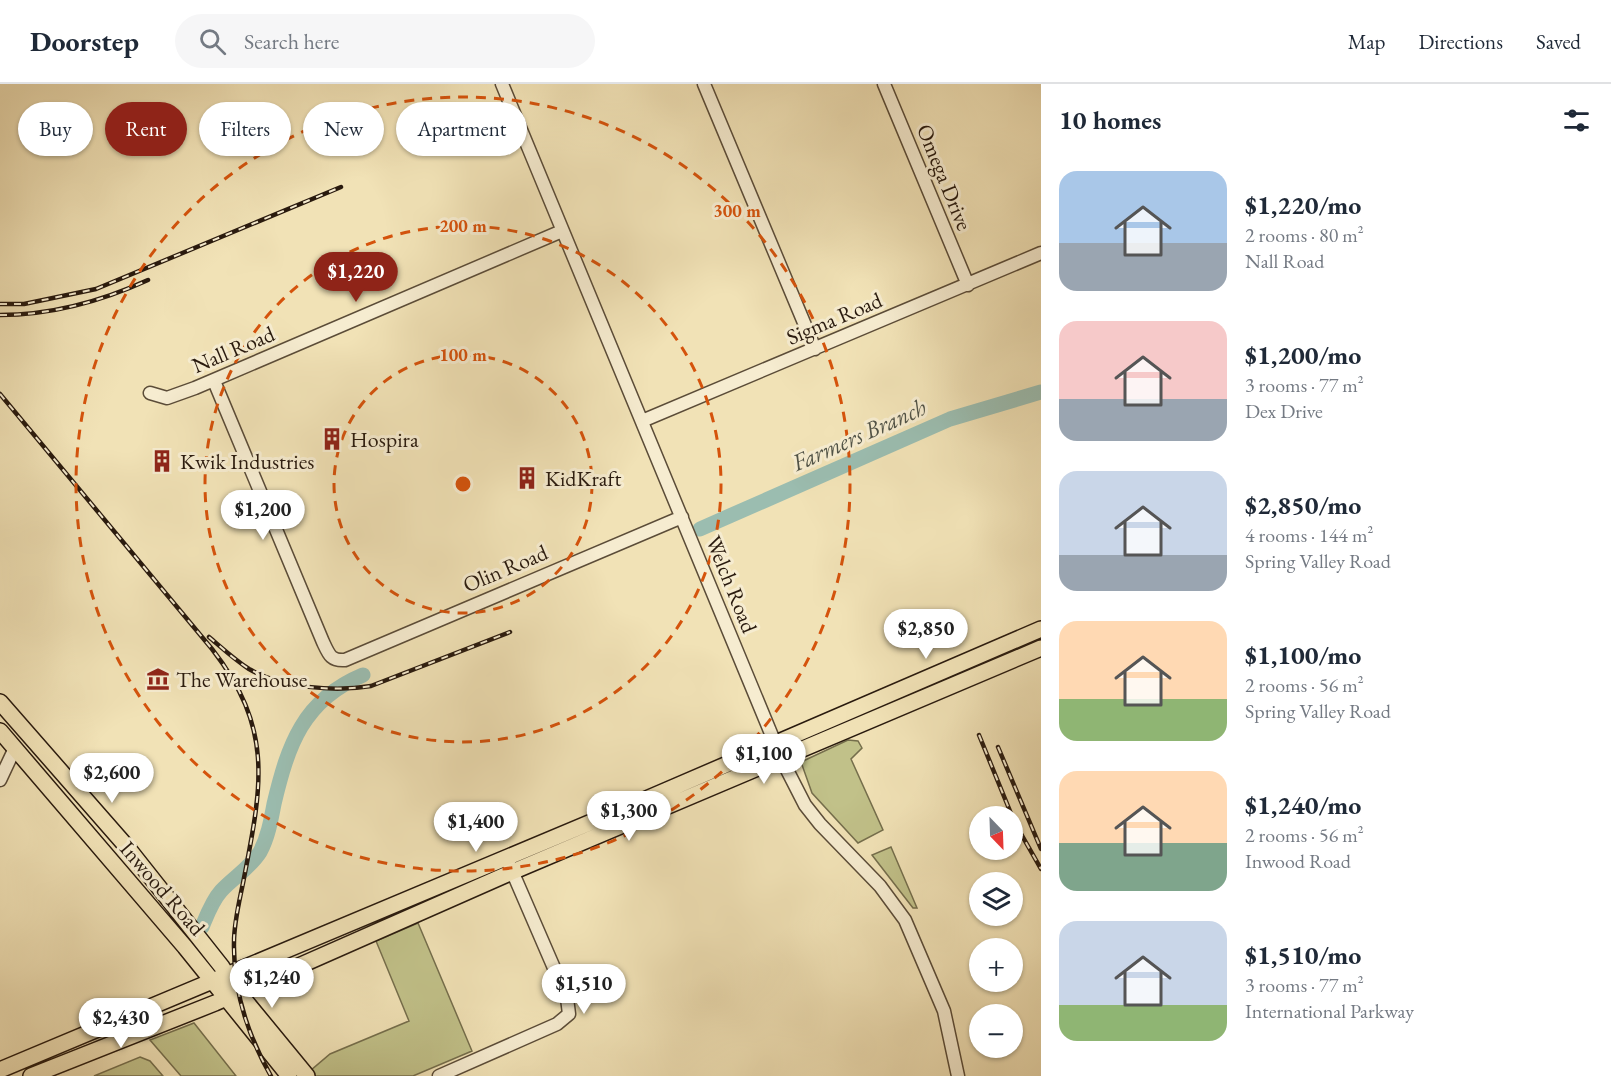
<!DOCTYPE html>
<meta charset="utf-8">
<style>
:root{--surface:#fff;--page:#f6f6f7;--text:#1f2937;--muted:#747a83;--line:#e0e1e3;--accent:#8f2418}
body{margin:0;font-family:"EB Garamond",serif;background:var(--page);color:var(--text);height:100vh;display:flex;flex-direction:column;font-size:22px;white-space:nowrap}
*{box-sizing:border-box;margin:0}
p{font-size:20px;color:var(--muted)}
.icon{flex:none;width:33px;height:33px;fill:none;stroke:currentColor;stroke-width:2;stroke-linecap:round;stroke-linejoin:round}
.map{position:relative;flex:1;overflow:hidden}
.side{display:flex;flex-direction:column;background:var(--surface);width:570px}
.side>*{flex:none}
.hud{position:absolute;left:18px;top:18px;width:570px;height:54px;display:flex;gap:12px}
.needle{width:39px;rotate:157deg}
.fabs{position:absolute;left:969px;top:722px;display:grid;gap:12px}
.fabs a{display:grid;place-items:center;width:54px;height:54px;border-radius:50%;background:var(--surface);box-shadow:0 2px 4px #0004;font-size:30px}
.price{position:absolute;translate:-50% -51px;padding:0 14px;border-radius:21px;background:#fff;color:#222;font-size:20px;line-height:39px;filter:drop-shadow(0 2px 3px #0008)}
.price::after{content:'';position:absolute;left:50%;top:36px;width:18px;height:14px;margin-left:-9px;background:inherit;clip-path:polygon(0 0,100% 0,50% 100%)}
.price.selected{background:var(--accent);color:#fff}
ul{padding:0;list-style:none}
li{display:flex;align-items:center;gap:18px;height:150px;padding:0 18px}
li span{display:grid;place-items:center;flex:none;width:168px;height:120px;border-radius:18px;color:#555}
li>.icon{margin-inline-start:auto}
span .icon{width:72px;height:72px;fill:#fffc;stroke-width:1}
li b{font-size:26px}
h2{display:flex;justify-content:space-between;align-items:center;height:72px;padding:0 18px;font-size:26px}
.pill{padding:0 21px;border-radius:27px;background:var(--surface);box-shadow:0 2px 4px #0004;font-size:21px;line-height:54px}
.pill.selected{background:var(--accent);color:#fff}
header{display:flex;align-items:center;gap:36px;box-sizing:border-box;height:84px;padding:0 30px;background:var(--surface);border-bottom:2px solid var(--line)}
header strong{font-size:28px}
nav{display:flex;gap:33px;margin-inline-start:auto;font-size:21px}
.search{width:420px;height:54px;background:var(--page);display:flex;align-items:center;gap:15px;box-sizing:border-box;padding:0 21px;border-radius:33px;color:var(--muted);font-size:22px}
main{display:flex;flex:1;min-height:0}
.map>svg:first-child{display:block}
.green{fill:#c1c189;stroke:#756e4c;stroke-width:1.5}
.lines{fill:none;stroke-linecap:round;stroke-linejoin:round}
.river{stroke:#9bbdb0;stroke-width:15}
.minor-casing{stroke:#5b4c38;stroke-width:15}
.major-casing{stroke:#291a0e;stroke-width:18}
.minor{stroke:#f6ecd0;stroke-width:12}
.major{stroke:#f1e2b6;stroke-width:15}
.rail-casing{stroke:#291a0e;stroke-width:4.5}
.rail{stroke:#f6ecd0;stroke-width:2;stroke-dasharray:7;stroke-linecap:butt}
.ring{fill:none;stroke:#d5530c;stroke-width:3;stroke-dasharray:10 8}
.labels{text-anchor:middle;stroke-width:6;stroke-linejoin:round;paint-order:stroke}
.street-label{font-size:22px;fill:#291a0e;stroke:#f6ecd0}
.poi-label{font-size:22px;fill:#291a0e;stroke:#f6ecd0;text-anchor:start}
.water-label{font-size:24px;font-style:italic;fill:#515347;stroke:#f6ecd0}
.centre{fill:#d5530c;stroke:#f6ecd0;stroke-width:3}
.ring-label{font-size:18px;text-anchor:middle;font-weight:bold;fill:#d5530c;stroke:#f6ecd0;stroke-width:6;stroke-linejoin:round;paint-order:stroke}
</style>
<header>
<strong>Doorstep</strong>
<div class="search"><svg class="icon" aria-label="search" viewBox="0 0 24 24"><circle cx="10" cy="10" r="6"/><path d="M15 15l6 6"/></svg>Search here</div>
<nav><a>Map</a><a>Directions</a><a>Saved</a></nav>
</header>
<main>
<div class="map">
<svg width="1041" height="992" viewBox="0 0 1041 992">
<rect width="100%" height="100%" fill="#f1e2b6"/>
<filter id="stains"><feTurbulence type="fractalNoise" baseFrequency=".00333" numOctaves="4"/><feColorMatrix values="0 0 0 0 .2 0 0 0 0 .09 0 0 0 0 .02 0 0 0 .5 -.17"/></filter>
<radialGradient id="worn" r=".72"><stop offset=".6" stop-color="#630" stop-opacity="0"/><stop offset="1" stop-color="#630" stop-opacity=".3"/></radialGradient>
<!-- green -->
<path class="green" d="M848 656 858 657 862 664 851 675 883 746 858 759 812 709 801 678Z
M891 763 917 824H913L872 771Z
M418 839 472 967 413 992H313L310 987 330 970 409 937 376 857Z
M194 939 236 992H181L150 956Z
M140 973 150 977 163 992H94Z"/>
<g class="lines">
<!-- river -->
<path class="river" d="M700 445 950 335 1041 308
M202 843C207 831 212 817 221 807 234 793 250 784 260 768 268 753 271 736 274 720 288 661 303 616 363 591"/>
<!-- minor casing -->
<g class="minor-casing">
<path id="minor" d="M502 0 782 676 805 721 820 740 880 802 905 836 944 927 958 992
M704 0 815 265
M884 0 968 201
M214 297 323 558C329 571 331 577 345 576L682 433
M150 309 167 314 195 304 562 147
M642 337 1041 169
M0 696 15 664
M439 992 557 940 569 930 567 914 509 780"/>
</g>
<!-- major casing -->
<g class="major-casing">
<path id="major" d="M0 618 127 763 222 883 238 908 307 992
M0 647 185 863 289 992
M0 986 644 716 1041 545
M31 992 215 919 512 788 1041 564"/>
</g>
<!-- minor -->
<use href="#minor" class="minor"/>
<!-- major -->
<use href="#major" class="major"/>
<!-- rail casing -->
<g class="rail-casing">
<path id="rail" d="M0 220H24L96 205 341 103
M0 231C52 231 102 217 148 196
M0 310 212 565C274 645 262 701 244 794 240 815 234 837 234 858 233 906 247 950 271 992
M209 553C222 564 235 576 249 585 282 604 334 608 371 602L510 548
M979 651 1012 732
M998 663 1041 765
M1012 734 1041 785"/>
</g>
<!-- rail -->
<use href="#rail" class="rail"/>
</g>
<!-- distance rings -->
<g class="ring">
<circle cx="463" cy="400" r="129"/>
<circle cx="463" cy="400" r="258"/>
<circle cx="463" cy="400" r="387"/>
</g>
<!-- icons -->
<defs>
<g id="building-bare" transform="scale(1.8)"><path d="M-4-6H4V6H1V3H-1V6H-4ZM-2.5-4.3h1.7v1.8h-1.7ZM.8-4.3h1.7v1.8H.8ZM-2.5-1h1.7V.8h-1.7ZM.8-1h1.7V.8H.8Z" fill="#8f2418" stroke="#f6ecd0" stroke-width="2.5" paint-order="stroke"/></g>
<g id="museum-bare" transform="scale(1.8)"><path d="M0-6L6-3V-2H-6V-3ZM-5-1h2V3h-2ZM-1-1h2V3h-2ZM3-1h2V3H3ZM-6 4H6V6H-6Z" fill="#8f2418" stroke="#f6ecd0" stroke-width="2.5" paint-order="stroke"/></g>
</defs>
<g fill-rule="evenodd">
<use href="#building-bare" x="332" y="355"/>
<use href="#building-bare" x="162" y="377"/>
<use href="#building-bare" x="527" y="394"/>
<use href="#museum-bare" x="158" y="595"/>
</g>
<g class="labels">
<!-- street labels -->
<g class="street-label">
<text transform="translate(945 93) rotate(68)" y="8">Omega Drive</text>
<text transform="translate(834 234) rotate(-23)" y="8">Sigma Road</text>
<text transform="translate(233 265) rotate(-23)" y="8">Nall Road</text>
<text transform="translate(505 484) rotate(-23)" y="8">Olin Road</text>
<text transform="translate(732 500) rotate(68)" y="8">Welch Road</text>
<text transform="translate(163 804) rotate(49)" y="8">Inwood Road</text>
</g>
<!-- poi labels -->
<g class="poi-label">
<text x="350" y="363">Hospira</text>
<text x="180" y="385">Kwik Industries</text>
<text x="545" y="402">KidKraft</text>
<text x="176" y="603">The Warehouse</text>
</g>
<!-- water labels -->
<g class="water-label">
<text transform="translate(859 351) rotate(-24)" y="8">Farmers Branch</text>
</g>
</g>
<circle cx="463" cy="400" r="9" class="centre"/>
<g class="ring-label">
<text x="737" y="133">300 m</text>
<text x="463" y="148">200 m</text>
<text x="463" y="277">100 m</text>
</g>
<rect width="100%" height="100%" filter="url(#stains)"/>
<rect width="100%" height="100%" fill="url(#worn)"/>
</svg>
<div class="fabs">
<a><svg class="needle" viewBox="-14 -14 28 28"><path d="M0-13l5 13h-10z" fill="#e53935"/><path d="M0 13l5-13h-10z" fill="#747a83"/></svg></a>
<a><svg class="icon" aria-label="layers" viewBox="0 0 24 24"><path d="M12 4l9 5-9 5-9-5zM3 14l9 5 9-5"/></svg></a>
<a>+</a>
<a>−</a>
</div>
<b class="price selected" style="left:356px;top:219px">$1,220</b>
<b class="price" style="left:263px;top:457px">$1,200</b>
<b class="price" style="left:926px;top:576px">$2,850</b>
<b class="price" style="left:764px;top:701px">$1,100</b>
<b class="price" style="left:112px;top:720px">$2,600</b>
<b class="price" style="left:629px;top:758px">$1,300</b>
<b class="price" style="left:476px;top:769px">$1,400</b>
<b class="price" style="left:272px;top:925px">$1,240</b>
<b class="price" style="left:584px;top:931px">$1,510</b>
<b class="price" style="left:121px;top:965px">$2,430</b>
<div class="hud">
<a class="pill">Buy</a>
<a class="pill selected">Rent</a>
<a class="pill">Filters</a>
<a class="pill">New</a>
<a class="pill">Apartment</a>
</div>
</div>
<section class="side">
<h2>10 homes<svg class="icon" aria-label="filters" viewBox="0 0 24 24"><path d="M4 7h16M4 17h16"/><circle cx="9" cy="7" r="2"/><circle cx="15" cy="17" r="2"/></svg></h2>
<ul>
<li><span style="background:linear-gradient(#a9c7e8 60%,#9aa5b1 0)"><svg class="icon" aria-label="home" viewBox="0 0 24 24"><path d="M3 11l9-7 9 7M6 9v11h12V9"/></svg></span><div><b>$1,220/mo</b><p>2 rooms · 80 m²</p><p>Nall Road</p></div></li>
<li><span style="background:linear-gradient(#f6c9c9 65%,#9aa5b1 0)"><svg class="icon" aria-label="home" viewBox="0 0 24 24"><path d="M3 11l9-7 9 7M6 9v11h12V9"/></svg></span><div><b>$1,200/mo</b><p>3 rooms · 77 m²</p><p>Dex Drive</p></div></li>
<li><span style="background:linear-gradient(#c9d6e8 70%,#9aa5b1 0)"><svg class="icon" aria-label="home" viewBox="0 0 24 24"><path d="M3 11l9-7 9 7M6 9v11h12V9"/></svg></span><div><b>$2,850/mo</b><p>4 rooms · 144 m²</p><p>Spring Valley Road</p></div></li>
<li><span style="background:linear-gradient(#ffd9b3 65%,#8fb573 0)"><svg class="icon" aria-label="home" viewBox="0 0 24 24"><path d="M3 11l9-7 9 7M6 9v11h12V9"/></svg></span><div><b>$1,100/mo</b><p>2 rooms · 56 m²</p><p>Spring Valley Road</p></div></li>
<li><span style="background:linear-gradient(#ffd9b3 60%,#7fa58c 0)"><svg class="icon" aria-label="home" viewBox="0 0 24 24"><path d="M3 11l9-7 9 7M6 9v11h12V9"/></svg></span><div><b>$1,240/mo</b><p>2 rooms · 56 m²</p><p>Inwood Road</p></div></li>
<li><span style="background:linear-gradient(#c9d6e8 70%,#8fb573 0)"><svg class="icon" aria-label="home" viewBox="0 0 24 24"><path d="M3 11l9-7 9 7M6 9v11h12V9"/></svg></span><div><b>$1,510/mo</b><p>3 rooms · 77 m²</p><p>International Parkway</p></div></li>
</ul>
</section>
</main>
